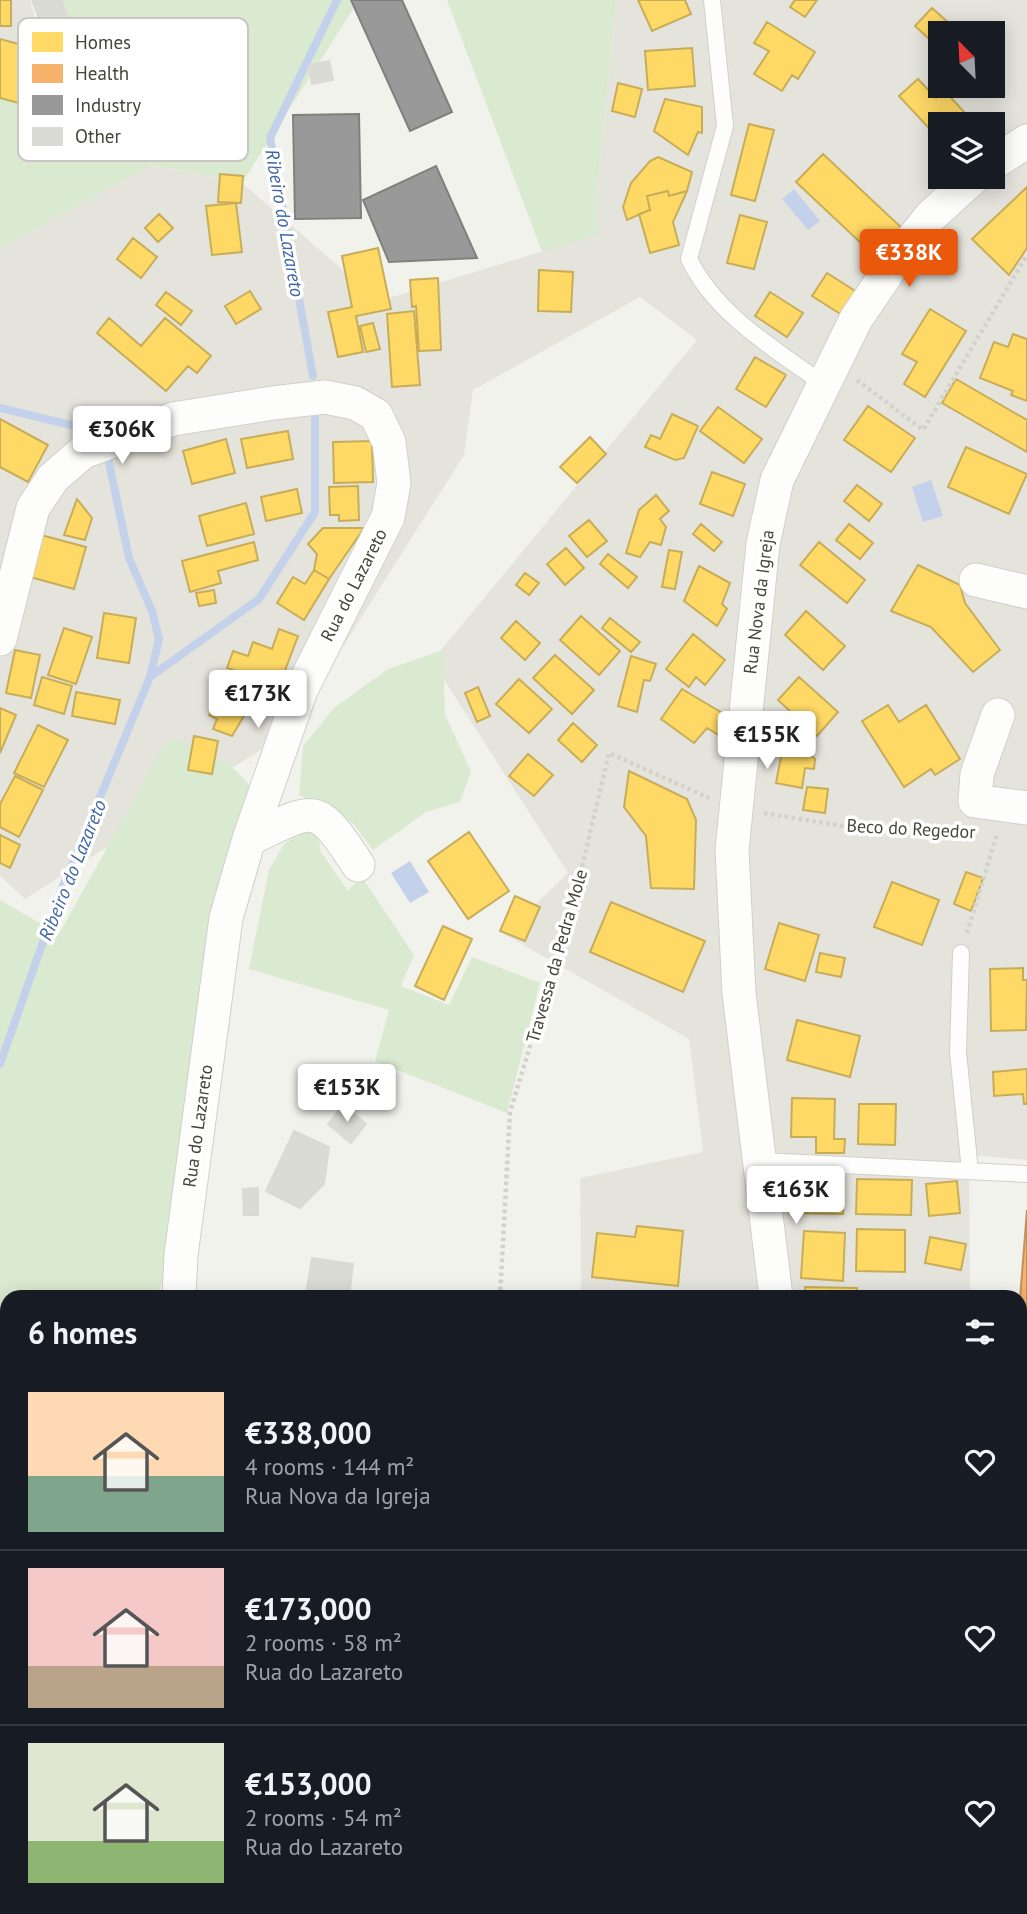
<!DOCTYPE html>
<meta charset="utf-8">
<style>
:root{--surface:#171b24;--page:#20242c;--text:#f1f3f6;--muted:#9ea1a6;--line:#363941;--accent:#ea580c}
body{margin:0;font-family:"PT Sans",sans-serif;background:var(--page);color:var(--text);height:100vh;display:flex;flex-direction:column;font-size:26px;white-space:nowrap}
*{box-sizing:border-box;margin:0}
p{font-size:23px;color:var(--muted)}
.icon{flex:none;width:38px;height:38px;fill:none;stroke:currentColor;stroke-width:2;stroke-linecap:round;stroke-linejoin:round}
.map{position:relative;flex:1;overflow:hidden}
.panel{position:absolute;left:0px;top:1290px;width:1027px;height:625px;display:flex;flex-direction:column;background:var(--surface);border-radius:21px 21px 0 0;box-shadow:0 4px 18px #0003}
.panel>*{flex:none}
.needle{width:46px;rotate:336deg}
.tools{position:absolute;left:928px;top:21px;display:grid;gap:14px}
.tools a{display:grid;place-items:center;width:77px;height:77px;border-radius:0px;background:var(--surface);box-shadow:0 4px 18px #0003;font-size:35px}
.price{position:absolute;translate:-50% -60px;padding:0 16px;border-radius:7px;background:#fff;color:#222;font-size:23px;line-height:46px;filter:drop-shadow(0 2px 4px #0008)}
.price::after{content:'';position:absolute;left:50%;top:42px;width:21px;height:16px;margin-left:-10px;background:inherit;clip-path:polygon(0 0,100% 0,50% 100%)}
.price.on{background:var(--accent);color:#fff}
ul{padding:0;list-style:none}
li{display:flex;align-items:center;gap:21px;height:175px;padding:0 28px}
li+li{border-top:2px solid var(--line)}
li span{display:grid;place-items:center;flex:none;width:196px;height:140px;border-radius:0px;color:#555}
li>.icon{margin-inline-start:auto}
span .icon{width:84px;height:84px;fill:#fffc;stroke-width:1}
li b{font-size:30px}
h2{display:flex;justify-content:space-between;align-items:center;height:84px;padding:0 28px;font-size:30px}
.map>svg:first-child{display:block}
.residential{fill:#e5e4dc;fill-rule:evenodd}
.green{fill:#daead0}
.water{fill:#c3d2ea}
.homes{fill:#ffd966;stroke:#c8ad59;stroke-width:2}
.health{fill:#f6b26b;stroke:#c2915c;stroke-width:2}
.industry{fill:#999;stroke:#80807c;stroke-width:2}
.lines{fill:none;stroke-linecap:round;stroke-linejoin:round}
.stream{stroke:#c3d2ea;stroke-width:8}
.building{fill:#dbdbd6;stroke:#dad9d3;stroke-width:2}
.lane-casing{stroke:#d0cfca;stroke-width:18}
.street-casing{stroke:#d0cfca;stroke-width:35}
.path{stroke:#d2d1cb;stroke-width:4.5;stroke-dasharray:3.5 3.5;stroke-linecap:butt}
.lane{stroke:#fdfdfc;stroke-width:16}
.street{stroke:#fdfdfc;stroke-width:33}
.labels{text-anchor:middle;stroke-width:7;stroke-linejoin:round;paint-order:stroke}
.street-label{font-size:18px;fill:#47453a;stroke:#fff}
.water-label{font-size:19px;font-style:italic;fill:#3e65a8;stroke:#fff}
.key{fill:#fff;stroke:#c8c7c4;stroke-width:2}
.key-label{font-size:19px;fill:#47453a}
</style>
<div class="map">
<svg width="1027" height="1914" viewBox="0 0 1027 1914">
<rect width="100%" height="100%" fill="#f2f2ed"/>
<!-- residential -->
<path class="residential" d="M0 0H30L42 45 0 47Z
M616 0H1027V1160L969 1155 970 1297H581L580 1178 703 1152 689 1039 504 934 568 873 432 661 697 340 640 297 473 390 464 455 289 732 25 899 0 876V248L152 165 242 183 379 301 596 235 597 190ZM940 33H992V86H940ZM940 124H992V177H940Z"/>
<!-- green -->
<path class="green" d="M33 0H359L242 183 152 165 0 248V49L45 50Z
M447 0H616L597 190V235L542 252Z
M443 650 445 714 471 772 460 802 426 812 373 850 353 823 299 795 303 746 334 708 388 669Z
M168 738C208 748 242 765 260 804L172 1250 157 1297H7V1695L0 1698V900L59 934Z
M307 830 318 836 321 852 348 891 361 876 414 955 401 986 449 1005 472 957 540 983 507 1113 375 1061 389 1010 249 969 269 870 284 844Z"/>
<!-- water -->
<path class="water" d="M794 189 820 221 808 230 782 199Z
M931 480 943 516 923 522 912 487Z
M410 861 429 892 410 903 391 873Z
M1020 1843 1027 1844V1914H784L790 1908H1020Z"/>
<!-- homes -->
<path class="homes" d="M0 0H11V26H0Z
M638 0H685L691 14 652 31Z
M795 0H817L805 17 790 7Z
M932 8 960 33H940V49L915 26Z
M767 22 815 52 798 79 792 75 782 91 754 74 769 51 754 43Z
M0 39 33 48 19 103 0 98Z
M692 48 695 86 648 90 645 51Z
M918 79 936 98 944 90 975 124H940V140L899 96Z
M618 83 642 89 635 117 612 111Z
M665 99 702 107V133L698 132 688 155 654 131Z
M749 124 774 130 755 201 731 195Z
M823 154 906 232 879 260 796 182Z
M658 157 692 172 687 191 669 196 668 191 647 196 650 210 627 220 623 207 631 183 650 161Z
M220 174 243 176 241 203 218 202Z
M1027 187V248L1009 275 972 239Z
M668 191 669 196 687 191 673 222 679 245 650 253 639 214 650 210 647 196Z
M236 203 242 252 212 255 206 206Z
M159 214 173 228 158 242 145 228Z
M740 215 767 222 754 269 727 263Z
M133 238 157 257 141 278 117 259Z
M378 248 391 309 356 316 363 352 338 357 328 312 352 307 342 256Z
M539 270 573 272 571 312 538 311Z
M827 273 860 294 845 317 812 296Z
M438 278 441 350 419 351 416 306 412 307 410 280Z
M250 291 261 309 236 324 225 306Z
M166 292 192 311 181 325 156 305Z
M770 292 803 313 787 337 755 316Z
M930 309 966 331 925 397 904 384 917 362 902 354Z
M414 311 420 385 392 387 387 314Z
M109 318 141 346 165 318 211 356 197 373 188 366 166 391 97 333Z
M373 323 380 349 366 352 360 326Z
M1013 334 1027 339V401L1011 395 1013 391 980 378 994 342 1008 347Z
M755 357 786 375 766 407 736 389Z
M956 379 1027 420V452L942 403Z
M868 406 915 438 891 472 844 440Z
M718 407 762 439 744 463 700 431Z
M672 414 698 426 684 458 675 460 645 447 651 435 660 439Z
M0 419 48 445 28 482 0 467Z
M288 431 293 459 247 468 241 439Z
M590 437 606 454 577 483 560 467Z
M226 439 235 473 192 484 183 451Z
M372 441 373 482 334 483 333 442Z
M966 447 1027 474 1009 514 948 487Z
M712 472 745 484 733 516 700 504Z
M857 485 882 504 869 521 844 501Z
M358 486 359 520 339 521V515H330L329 487Z
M297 489 302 513 266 521 261 497Z
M656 495 669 511 660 519 666 527 661 545 650 542 640 557 626 553 639 510Z
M77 499 92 518 85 540 64 535Z
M246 503 254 534 207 546 199 516Z
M589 520 607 541 587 557 569 536Z
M701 524 722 542 714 551 693 534Z
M849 524 873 543 860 559 836 540Z
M323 528H364L329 579 314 570 317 554 308 544Z
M41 535 86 547 74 589 30 577Z
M254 542 258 560 218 571 221 583 190 592 182 561Z
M819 542 865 580 847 603 800 565Z
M566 548 584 568 565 585 547 564Z
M669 550 682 552 675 589 662 587Z
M608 554 637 577 628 588 600 564Z
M918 565 960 585 965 603 1000 650 973 672 931 627 891 611Z
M699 566 730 583 722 604 727 609 717 626 684 601Z
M314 570 329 579 304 620 277 603 293 577 305 584Z
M525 573 539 583 529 595 516 585Z
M214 590 216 603 199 606 196 593Z
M806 611 845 646 823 670 785 635Z
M104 613 136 618 129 663 97 658Z
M581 616 620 651 599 675 560 640Z
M610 618 640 642 631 652 602 628Z
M516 621 540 643 525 660 501 638Z
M64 628 92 637 76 684 48 675Z
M279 629 298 636 279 686 227 668 233 651 248 656 253 642 272 649Z
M693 634 725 660 705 685 696 677 689 687 666 669Z
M15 650 40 655 31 698 6 693Z
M555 655 594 690 572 714 533 678Z
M631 656 656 664 650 681 644 680 637 712 618 706Z
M42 677 72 686 64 714 34 705Z
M799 677 838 712 817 736 778 700Z
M519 679 552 709 529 733 496 704Z
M230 681 257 694 232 736 213 729 217 719 209 715Z
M478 687 490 716 477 722 465 693Z
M682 689 729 717 722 737 707 728 694 743 661 719Z
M76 692 120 700 115 724 72 716Z
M888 705 899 722 926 705 960 759 935 775 931 769 904 787 862 721Z
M0 708 16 715 0 753Z
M573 723 597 745 582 762 558 740Z
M38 725 68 740 44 787 14 773Z
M194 736 218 741 212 774 188 770Z
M785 736 815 759 814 769 805 768 802 788 776 783Z
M528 754 553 775 534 796 509 776Z
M629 771 687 799 696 820 694 889 651 888 646 836 624 807Z
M15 776 43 790 19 837 0 827V804Z
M807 787 828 789 825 813 803 810Z
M469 832 509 891 468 919 428 861Z
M0 835 20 845 10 868 0 863Z
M966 872 983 878 971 911 954 904Z
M892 882 939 900 922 945 874 927Z
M515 896 540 907 525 941 500 931Z
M611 902 705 941 683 992 590 952Z
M779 923 819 935 805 981 765 969Z
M443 926 472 939 444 1000 415 986Z
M820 953 845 958 841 977 816 972Z
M1023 968V980H1027L1026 1030 991 1031 990 969Z
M797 1020 860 1036 850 1077 787 1060Z
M1027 1069V1104H1024L1023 1094 994 1096 993 1072Z
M792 1098 835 1099 834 1139H845L844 1153H816V1137H791Z
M859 1104H896L895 1145 858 1144Z
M789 1178H844L843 1214 789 1213Z
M857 1179 912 1180 911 1215 856 1214Z
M957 1181 960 1213 929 1216 926 1184Z
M637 1226 683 1231 678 1286 592 1277 597 1233 635 1237Z
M857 1229 905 1230V1272L856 1271Z
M804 1231 845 1233 843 1281 801 1278Z
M930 1237 966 1244 961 1270 925 1263Z
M805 1287 857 1288V1297H805Z"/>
<!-- health -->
<path class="health" d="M1027 1210V1447H1020V1299Z"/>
<!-- industry -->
<path class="industry" d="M351 0H402L452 112 410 131Z
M359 114 361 218 295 219 293 115Z
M436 166 477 258 389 262 363 200Z"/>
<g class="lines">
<!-- stream -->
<path class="stream" d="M313 376 270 138 337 0
M0 408 75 426 90 440
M102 452 108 458 129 558 152 611 159 639 150 677
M0 1064 61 891 150 677 259 599 315 512V418"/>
</g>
<!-- building -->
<path class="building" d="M32 0H61L68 18 43 28Z
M329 61 333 80 312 84 309 65Z
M343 1105 366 1124 351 1143 328 1124Z
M294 1131 329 1147 324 1184 300 1208 266 1191Z
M258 1188V1215H244L243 1189Z
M312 1258 353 1264 349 1297 306 1294Z
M154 1908H291L295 1914H158Z"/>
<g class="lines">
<!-- lane casing -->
<g class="lane-casing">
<path id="lane" d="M712 0 725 126 689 259C716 315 775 349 823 384
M961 953 958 1052 970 1171
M762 1161 1027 1174
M1020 1571 1027 1570
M428 1908 429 1914"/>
</g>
<!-- street casing -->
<g class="street-casing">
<path id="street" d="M992 164 1027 141
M976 580 1027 592
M0 639 33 508 53 478 83 452 173 419 273 403 325 397 355 403 376 415 389 442 394 483 388 517 301 690 249 839 226 918 181 1255 179 1297
M998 715 977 774 975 801 1027 808
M249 839C316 808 315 799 358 865
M776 1297 739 993 732 850 763 544 777 480 856 319 898 257 931 216 974 177"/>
</g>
<!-- path -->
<path class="path" d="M857 380 923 430 1027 255
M764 813 854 828 971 833
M967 933 997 834
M500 1297 510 1112 573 905 609 753 709 798"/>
<!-- lane -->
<use href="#lane" class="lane"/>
<!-- street -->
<use href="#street" class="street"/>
</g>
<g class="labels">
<!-- street labels -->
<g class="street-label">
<text transform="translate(354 585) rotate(-63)" y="6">Rua do Lazareto</text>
<text transform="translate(759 602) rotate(-83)" y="6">Rua Nova da Igreja</text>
<text transform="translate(911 829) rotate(3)" y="6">Beco do Regedor</text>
<text transform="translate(557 956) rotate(-74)" y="6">Travessa da Pedra Mole</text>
<text transform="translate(198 1126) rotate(-82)" y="6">Rua do Lazareto</text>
</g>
<!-- water labels -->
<g class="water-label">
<text transform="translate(285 223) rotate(80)" y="7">Ribeiro do Lazareto</text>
<text transform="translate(72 870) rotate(-68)" y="7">Ribeiro do Lazareto</text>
</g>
</g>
<!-- legend -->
<rect x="18" y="18" width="230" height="143" rx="10" class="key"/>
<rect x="32" y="32" width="31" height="20" fill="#ffd966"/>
<rect x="32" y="64" width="31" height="19" fill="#f6b26b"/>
<rect x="32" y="95" width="31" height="20" fill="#999"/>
<rect x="32" y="127" width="31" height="19" fill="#dbdbd6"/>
<g class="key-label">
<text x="75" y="49">Homes</text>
<text x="75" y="80">Health</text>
<text x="75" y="112">Industry</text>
<text x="75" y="143">Other</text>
</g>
</svg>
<div class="tools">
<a><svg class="needle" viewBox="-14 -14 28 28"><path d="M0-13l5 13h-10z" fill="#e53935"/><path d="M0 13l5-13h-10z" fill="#9ea1a6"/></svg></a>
<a><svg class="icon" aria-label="layers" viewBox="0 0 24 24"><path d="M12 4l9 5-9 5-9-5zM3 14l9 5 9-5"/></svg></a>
</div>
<b class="price on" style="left:909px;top:289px">€338K</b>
<b class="price" style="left:122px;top:466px">€306K</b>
<b class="price" style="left:258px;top:730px">€173K</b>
<b class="price" style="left:767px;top:771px">€155K</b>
<b class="price" style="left:347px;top:1124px">€153K</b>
<b class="price" style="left:796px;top:1226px">€163K</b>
<section class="panel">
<h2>6 homes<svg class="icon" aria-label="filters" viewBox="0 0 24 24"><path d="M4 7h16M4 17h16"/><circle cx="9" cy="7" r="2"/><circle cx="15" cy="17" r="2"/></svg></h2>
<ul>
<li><span style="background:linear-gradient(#ffd9b3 60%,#7fa58c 0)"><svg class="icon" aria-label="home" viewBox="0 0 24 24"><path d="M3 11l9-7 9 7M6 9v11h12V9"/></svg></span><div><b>€338,000</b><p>4 rooms · 144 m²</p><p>Rua Nova da Igreja</p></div><svg class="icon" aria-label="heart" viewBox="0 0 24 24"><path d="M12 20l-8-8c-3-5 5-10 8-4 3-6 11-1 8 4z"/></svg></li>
<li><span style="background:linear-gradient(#f6c9c9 70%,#b9a48a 0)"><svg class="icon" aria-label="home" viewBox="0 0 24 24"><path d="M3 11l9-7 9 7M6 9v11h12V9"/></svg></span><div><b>€173,000</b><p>2 rooms · 58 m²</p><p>Rua do Lazareto</p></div><svg class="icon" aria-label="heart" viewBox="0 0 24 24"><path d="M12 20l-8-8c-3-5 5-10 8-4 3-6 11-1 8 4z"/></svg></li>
<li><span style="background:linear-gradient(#dfe7d0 70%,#8fb573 0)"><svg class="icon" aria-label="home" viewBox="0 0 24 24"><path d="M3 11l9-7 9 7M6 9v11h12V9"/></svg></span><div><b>€153,000</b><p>2 rooms · 54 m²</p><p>Rua do Lazareto</p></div><svg class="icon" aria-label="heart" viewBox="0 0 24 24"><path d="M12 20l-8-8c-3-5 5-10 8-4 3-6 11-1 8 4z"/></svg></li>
</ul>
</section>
</div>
